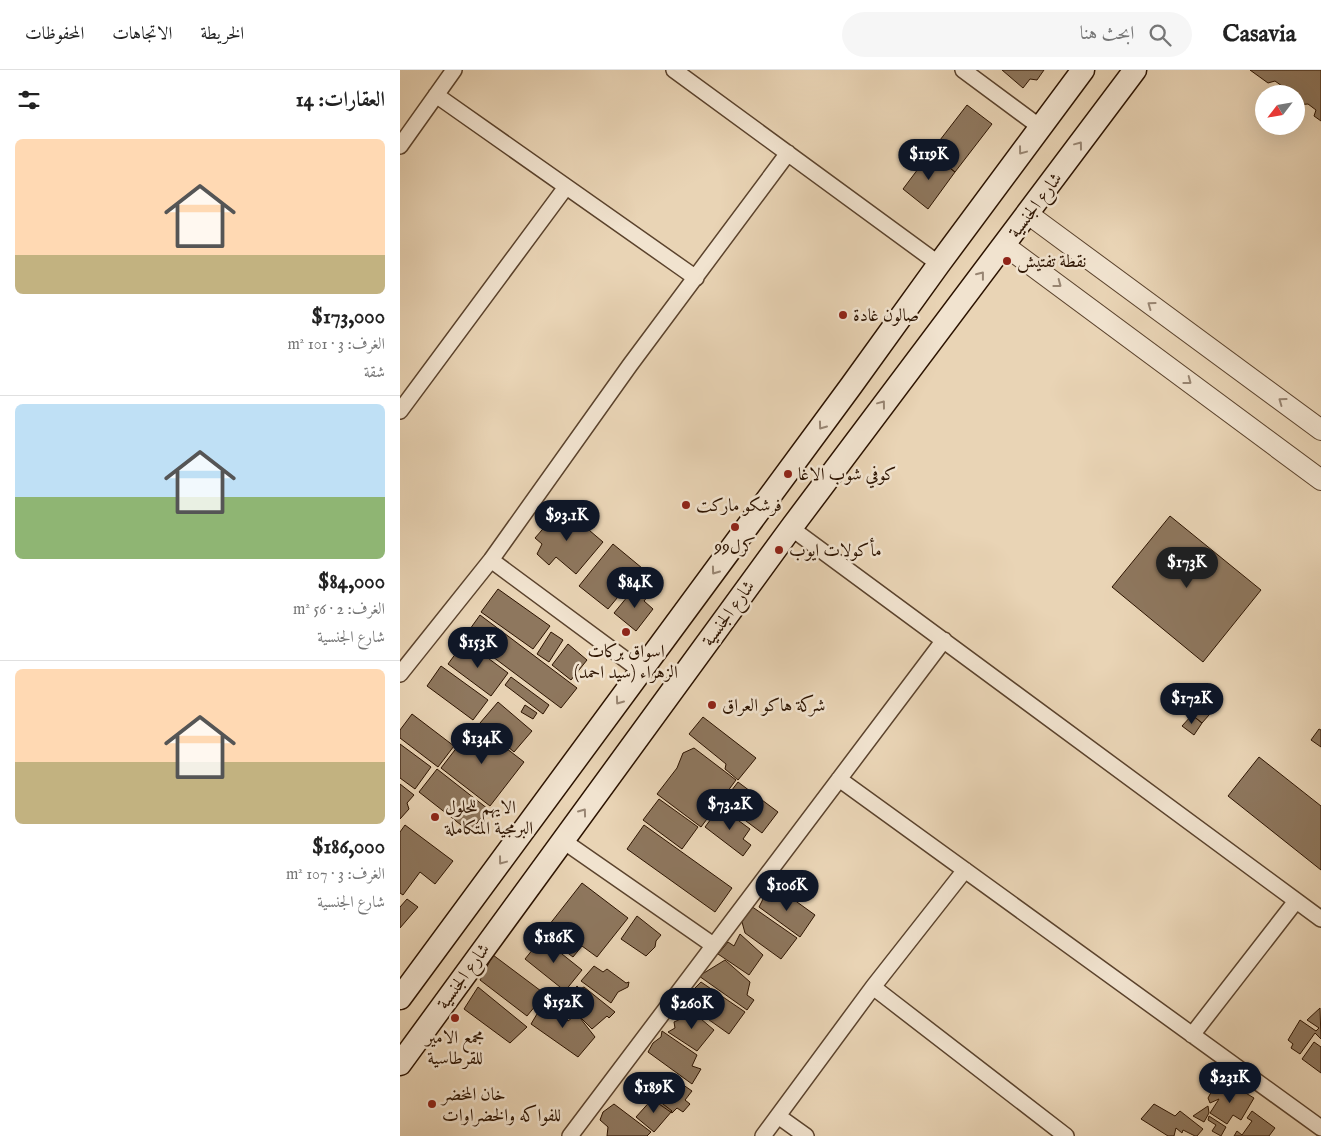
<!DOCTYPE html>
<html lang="ar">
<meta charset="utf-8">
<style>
:root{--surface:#fff;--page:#f6f6f6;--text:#222;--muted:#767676;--line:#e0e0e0;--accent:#111827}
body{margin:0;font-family:"IM FELL English",Amiri,serif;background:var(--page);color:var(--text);direction:rtl;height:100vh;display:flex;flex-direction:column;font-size:19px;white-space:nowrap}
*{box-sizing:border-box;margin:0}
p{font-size:16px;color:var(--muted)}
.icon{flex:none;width:28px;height:28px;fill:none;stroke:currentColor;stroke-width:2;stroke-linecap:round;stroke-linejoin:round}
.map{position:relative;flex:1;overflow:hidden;direction:ltr}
.details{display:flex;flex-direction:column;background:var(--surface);width:400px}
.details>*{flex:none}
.needle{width:32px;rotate:239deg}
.controls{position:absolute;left:855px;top:15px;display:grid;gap:10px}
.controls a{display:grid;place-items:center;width:50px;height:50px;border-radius:50%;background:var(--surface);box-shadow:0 5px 20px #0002;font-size:25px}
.price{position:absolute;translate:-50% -42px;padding:0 11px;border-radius:18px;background:var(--accent);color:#fff;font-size:16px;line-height:32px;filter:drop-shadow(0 1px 2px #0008)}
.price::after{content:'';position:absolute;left:50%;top:30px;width:15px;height:11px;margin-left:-8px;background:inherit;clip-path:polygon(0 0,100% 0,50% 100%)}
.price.current{background:#222;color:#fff}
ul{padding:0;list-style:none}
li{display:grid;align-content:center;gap:10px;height:265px;padding:0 15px}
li+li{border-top:1px solid var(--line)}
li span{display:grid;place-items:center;height:155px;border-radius:8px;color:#555}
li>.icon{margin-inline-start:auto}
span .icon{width:90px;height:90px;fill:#fffc;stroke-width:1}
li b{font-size:21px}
h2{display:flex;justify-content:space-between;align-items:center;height:60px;padding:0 15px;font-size:21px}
header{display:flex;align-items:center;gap:30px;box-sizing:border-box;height:70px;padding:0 25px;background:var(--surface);border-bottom:1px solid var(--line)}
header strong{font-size:24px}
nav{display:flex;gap:28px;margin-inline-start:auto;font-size:18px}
.search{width:350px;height:45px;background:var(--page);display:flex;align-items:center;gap:12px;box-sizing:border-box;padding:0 18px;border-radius:28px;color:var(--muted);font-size:19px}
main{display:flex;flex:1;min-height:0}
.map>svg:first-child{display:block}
.building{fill:#8e775e;stroke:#2c1300}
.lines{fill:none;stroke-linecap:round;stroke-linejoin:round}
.minor-casing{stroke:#5b432d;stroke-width:18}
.tertiary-casing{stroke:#5b432d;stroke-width:22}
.secondary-casing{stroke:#2c1300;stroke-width:25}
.minor{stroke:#f1e3cf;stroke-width:15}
.tertiary{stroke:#f1e3cf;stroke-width:20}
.secondary{stroke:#f1e3cf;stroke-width:22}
.oneway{stroke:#988572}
.poi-dot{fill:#8f2418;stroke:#f1e3cf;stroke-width:2}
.labels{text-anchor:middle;stroke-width:5;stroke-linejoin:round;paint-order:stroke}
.street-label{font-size:18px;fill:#2c1300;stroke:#f1e3cf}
.poi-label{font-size:18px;fill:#2c1300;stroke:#f1e3cf;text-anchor:start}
</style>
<header>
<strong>Casavia</strong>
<div class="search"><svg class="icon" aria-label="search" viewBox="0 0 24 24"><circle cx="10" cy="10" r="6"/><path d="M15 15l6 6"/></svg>ابحث هنا</div>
<nav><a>الخريطة</a><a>الاتجاهات</a><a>المحفوظات</a></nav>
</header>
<main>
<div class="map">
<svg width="921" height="1066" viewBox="0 0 921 1066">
<rect width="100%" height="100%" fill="#e9d4b5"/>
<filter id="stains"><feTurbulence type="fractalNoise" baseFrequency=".004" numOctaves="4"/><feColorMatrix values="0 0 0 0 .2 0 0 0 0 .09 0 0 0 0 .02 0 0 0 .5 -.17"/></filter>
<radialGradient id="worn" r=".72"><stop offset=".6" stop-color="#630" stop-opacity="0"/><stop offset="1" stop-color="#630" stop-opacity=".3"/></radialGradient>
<!-- building -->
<path class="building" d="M602 0H644L637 10 630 9 623 18Z
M850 0H921V51L914 46 916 40 908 34 896 35V24H884L882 16 875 11 868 13Z
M567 35 592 54 555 102 530 83Z
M530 83 555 102 528 139 503 119Z
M162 437 203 472 176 504 156 487 149 495 137 484 142 474 135 468Z
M770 446 861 520 803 592 712 517Z
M213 474 242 498 208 539 179 516Z
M237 515 249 525 244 531 253 539 236 561 214 543Z
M98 519 150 556 133 579 81 542Z
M80 545 177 618 161 638 65 566Z
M151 562 163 570 149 592 137 584Z
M65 571 108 603 91 626 48 594Z
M168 574 187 590 171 610 152 595Z
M41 596 88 630 73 650 27 616Z
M111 607 149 635 143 644 105 615Z
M806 628 816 637 802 653 792 645Z
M98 632 132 661 114 682 80 653Z
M125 635 137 643 133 649 121 642Z
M12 644 54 676 38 697 0 668V660Z
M792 645 802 653 794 665 782 656Z
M303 647 356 688 338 710 325 699 326 694 289 664Z
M75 654 124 692 90 736 41 698Z
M919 659 921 660V677L911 670Z
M0 674 31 697 15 719 0 708Z
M294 678 336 710 301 757 257 724 277 698 283 683Z
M859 687 921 736V800L828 726Z
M37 699 88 739 70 762 19 722Z
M338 712 378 742 362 763 322 733Z
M0 714 14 725 7 733 9 739 0 749Z
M259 729 298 757 282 779 243 750Z
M320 737 350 759 343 769 351 775 343 786 305 757Z
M5 755 53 791 35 814 20 802 3 825 0 823V762Z
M244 755 332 818 315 842 227 779Z
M182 813 228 848 197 887 182 876 173 887 142 864Z
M379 819 415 845 400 867 359 837 367 821 375 825Z
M7 829 18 837 0 858V837Z
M351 836 397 868 381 889 345 863 342 852Z
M237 846 261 865 256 871 255 877 246 886 221 869Z
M340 864 363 885 349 905 318 884 328 872 334 876Z
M142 868 182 900 165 921 125 889Z
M93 885 145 924 127 946 80 910Z
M325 890 350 912 347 925 354 930 347 940 299 906Z
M194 896 203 902 207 899 226 913 229 912 228 917 218 922 211 933 181 911Z
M301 912 345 942 329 964 288 935 293 928 292 921Z
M177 916 180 919 184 917 215 942 209 948 207 946 192 959 165 932Z
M78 917 127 957 110 973 64 939Z
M146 929 160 940 159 944 168 951 177 944 195 967 178 987 131 954Z
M288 938 314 960 297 981 268 962 275 958 274 952 287 946 286 942Z
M920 938 921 969 915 963 900 984 891 978 893 974 888 970 900 950 916 961 919 958 907 950Z
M262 961 297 985 292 996 301 999 292 1014 248 982 253 973 261 967Z
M914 972 921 977V1003L902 989Z
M266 1003 292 1021 285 1030 290 1034 283 1042 277 1038 272 1043 249 1027 251 1022 257 1018 258 1007Z
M834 1016 854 1028 841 1050 833 1045 827 1054 810 1043 819 1029 810 1033 808 1028 814 1017 828 1026Z
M254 1027 272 1041 254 1062 236 1047Z
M214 1034 251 1062 247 1066H207L208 1057 200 1050 203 1042Z
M754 1034 775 1046 780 1041 803 1059 797 1066H795L783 1060 782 1063 776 1058 774 1066H768L741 1049Z
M808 1036 809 1043 804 1052 793 1046Z
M852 1041 875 1058 869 1066H834L837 1061 842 1065 852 1051 847 1048Z
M809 1046 826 1057 821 1066 812 1061 816 1055 808 1050Z"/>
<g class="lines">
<!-- minor casing -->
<g class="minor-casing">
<path id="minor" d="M274 0 539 194
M563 0 640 57
M36 25 296 208
M0 76 54 0
M0 341 166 117
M391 458 921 849
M91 490 241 601
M0 604 91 490 230 295 388 83
M439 709 921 1058
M162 770 313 875
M473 917 666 1066
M792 965 896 831
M378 1046 406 1066
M170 1066 544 570
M363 1066 473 917 565 800"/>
</g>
<!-- tertiary casing -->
<g class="tertiary-casing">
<path id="tertiary" d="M628 144 921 360
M604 175 921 410"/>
</g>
<!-- secondary casing -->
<g class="secondary-casing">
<path id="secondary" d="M0 928 451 316 539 194 683 0
M0 994 391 458 735 0"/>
</g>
<!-- minor -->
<use href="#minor" class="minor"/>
<!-- tertiary -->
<use href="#tertiary" class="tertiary"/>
<!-- secondary -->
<use href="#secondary" class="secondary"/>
</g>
<!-- one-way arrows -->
<defs><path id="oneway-chevron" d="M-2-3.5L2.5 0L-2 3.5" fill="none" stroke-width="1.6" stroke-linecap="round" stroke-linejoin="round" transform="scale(1.25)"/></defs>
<g class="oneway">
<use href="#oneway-chevron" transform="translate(679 75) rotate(-53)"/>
<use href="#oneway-chevron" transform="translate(622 81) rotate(127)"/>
<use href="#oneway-chevron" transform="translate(581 205) rotate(-52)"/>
<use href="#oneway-chevron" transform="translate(658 214) rotate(37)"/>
<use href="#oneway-chevron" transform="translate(751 235) rotate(-144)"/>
<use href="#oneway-chevron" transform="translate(788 311) rotate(37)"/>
<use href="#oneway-chevron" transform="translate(882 331) rotate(-144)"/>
<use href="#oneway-chevron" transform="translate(482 334) rotate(-53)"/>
<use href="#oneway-chevron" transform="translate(422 356) rotate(126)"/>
<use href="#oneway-chevron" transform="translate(315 501) rotate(126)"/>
<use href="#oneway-chevron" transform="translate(219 631) rotate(126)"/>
<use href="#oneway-chevron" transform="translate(183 742) rotate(-54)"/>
<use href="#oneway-chevron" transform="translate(102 791) rotate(127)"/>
</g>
<!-- markers -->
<g class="poi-dot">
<circle cx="607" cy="191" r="5"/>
<circle cx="443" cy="245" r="5"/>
<circle cx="388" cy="404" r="5"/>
<circle cx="286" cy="435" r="5"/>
<circle cx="335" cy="457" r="5"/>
<circle cx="379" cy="480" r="5"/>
<circle cx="226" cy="562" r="5"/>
<circle cx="312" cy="635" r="5"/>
<circle cx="35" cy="747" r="5"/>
<circle cx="55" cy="948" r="5"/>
<circle cx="32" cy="1034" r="5"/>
</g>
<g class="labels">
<!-- street labels -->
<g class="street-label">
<text transform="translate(635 135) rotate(-53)" y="6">شارع الجنسية</text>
<text transform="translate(328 543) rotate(-54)" y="6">شارع الجنسية</text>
<text transform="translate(63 906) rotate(-54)" y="6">شارع الجنسية</text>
</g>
<!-- poi labels -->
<g class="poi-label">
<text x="617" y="197">نقطة تفتيش</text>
<text x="453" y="251">صالون غادة</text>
<text x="398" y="410">كوفي شوب الاغا</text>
<text x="296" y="441">فرشكو ماركت</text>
<text x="335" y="482" text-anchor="middle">كرل99</text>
<text x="389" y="486">مأكولات ايوب</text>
<text x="226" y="587" text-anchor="middle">اسواق بركات<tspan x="226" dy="21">الزهراء (سيد احمد)</tspan></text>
<text x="322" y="641">شركة هاكو العراق</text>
<text x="45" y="743">الايهم للحلول<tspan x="45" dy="21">البرمجية المتكاملة</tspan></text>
<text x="55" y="973" text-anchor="middle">مجمع الامير<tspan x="55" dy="21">للقرطاسية</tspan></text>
<text x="42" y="1030">خان المخضر<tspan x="42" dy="21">للفواكه والخضراوات</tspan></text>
</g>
</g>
<rect width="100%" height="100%" filter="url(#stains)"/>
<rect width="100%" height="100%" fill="url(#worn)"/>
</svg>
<div class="controls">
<a><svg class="needle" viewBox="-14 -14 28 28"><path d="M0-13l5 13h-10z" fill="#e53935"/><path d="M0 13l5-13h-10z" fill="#767676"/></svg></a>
</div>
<b class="price" style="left:529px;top:111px">$119K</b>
<b class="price" style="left:167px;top:472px">$93.1K</b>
<b class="price current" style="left:787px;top:519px">$173K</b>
<b class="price" style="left:235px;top:539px">$84K</b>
<b class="price" style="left:78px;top:599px">$153K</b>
<b class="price" style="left:792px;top:655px">$172K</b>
<b class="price" style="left:82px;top:695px">$134K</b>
<b class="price" style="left:330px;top:761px">$73.2K</b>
<b class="price" style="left:387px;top:842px">$106K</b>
<b class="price" style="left:154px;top:894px">$186K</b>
<b class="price" style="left:163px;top:959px">$152K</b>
<b class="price" style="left:292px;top:960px">$260K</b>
<b class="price" style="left:830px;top:1034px">$231K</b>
<b class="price" style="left:254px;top:1044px">$189K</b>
</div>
<section class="details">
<h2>العقارات: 14<svg class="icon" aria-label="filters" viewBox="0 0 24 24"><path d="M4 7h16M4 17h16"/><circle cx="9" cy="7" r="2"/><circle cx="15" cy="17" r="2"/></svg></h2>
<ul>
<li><span style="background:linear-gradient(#ffd9b3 75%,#c2b280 0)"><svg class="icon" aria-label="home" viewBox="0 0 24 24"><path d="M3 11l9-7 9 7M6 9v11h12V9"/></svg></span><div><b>$173,000</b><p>الغرف: 3 · 101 m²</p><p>شقة</p></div></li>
<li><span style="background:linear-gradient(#bfe0f5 60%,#8fb573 0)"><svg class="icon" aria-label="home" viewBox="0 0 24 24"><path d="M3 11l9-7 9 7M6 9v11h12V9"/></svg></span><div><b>$84,000</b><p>الغرف: 2 · 56 m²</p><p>شارع الجنسية</p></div></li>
<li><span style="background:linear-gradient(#ffd9b3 60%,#c2b280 0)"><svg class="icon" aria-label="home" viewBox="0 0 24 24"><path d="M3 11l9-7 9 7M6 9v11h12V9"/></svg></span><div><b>$186,000</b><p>الغرف: 3 · 107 m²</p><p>شارع الجنسية</p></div></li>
</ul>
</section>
</main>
